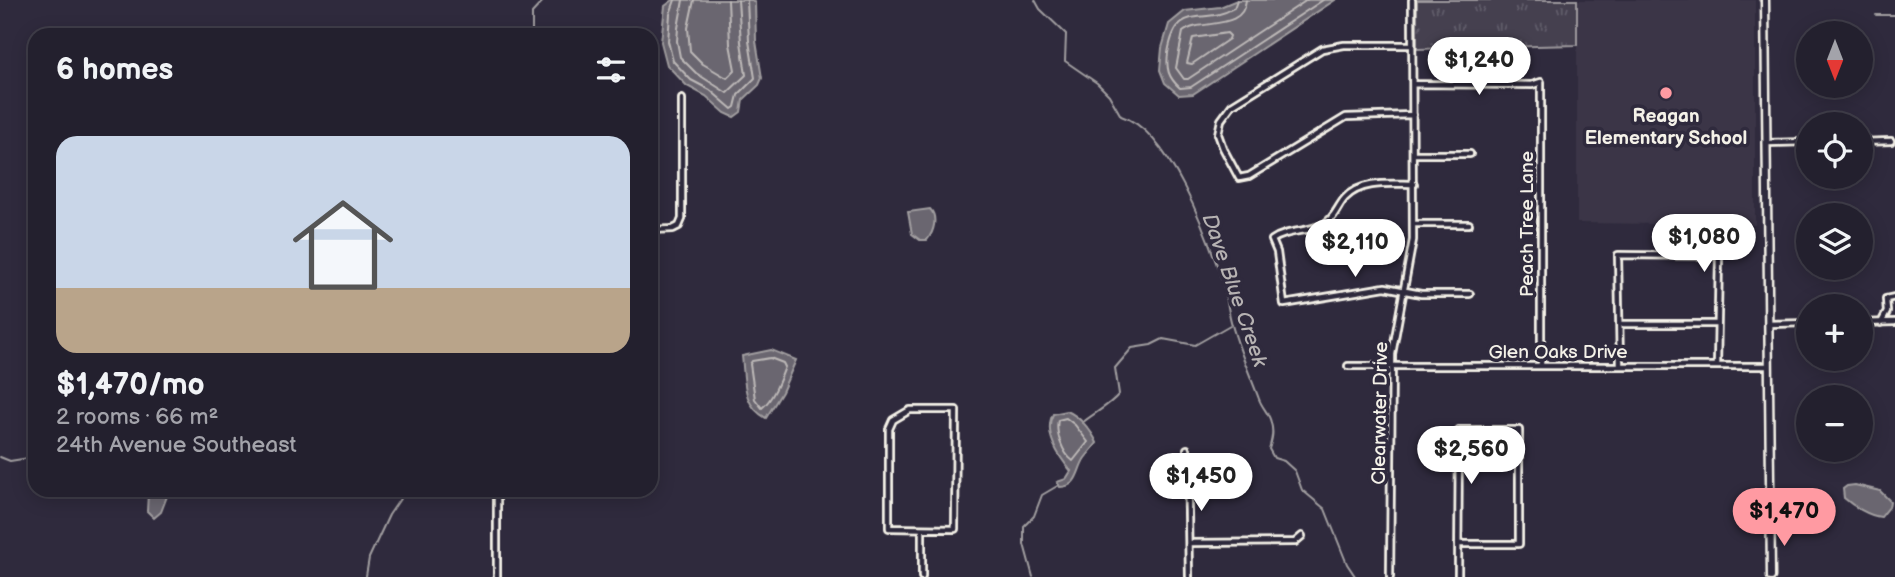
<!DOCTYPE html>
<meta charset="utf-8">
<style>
:root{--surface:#23202e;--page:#2b2836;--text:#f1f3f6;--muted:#a3a3aa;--line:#403e4a;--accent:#ff9aa2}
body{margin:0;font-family:"Balsamiq Sans",sans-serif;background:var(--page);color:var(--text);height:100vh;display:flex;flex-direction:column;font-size:26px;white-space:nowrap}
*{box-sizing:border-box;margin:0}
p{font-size:23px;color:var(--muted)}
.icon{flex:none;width:38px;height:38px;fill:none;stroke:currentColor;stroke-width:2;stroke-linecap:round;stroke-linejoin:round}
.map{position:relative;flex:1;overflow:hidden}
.side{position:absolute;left:28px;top:28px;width:630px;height:469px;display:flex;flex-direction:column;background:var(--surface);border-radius:21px;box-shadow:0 4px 18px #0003,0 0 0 2px var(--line)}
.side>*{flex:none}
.needle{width:46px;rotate:180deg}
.buttons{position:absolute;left:1796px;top:21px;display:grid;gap:14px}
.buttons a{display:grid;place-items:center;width:77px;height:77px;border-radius:50%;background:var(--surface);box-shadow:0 4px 18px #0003,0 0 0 2px var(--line);font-size:35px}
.price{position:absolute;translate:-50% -60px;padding:0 16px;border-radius:24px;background:#fff;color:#222;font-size:23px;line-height:46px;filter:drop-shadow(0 2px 4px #0008)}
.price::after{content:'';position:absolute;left:50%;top:42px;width:21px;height:16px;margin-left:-10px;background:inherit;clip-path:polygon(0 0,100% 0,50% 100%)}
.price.on{background:var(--accent);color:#111}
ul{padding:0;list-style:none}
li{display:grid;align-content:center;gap:14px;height:371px;padding:0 28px}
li+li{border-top:2px solid var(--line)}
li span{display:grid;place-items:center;height:217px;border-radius:21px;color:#555}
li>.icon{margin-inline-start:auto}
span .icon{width:126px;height:126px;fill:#fffc;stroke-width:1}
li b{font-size:30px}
h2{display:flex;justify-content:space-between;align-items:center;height:84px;padding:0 28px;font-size:30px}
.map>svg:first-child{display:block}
.built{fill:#3b3647}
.park{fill:url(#park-tufts);stroke:#9c989c;stroke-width:2}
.water{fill:#6a6670;stroke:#a19ea0;stroke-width:2}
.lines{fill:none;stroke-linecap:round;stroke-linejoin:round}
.shore{stroke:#bdb9b8;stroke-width:2}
.stream{stroke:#a19ea0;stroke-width:2}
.street-casing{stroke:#f4f1e8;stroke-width:10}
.secondary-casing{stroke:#f4f1e8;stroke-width:11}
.street{stroke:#2f2a3d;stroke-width:4.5}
.secondary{stroke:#2f2a3d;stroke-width:6}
.poi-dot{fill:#ff9aa2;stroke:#2f2a3d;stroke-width:2.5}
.labels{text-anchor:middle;stroke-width:7;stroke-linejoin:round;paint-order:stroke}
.poi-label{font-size:19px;font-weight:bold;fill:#f4f1e8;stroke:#2f2a3d}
.street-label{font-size:19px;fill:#f4f1e8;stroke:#2f2a3d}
.water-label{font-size:21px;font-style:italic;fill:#b6b2b2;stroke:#2f2a3d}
</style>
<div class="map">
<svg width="1895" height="577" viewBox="0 0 1895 577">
<defs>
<pattern id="park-tufts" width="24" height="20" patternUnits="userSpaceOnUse" patternTransform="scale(1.75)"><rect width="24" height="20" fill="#454050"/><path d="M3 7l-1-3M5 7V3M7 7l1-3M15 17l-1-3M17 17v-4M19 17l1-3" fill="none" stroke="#605c69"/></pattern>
</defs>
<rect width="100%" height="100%" fill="#2f2a3d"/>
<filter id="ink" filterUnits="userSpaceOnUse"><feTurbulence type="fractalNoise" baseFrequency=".0143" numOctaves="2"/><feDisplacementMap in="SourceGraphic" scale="14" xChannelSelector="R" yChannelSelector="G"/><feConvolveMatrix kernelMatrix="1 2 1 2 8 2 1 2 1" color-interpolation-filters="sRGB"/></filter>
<g filter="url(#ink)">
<!-- built -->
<path class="built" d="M1577 0H1755V225L1577 223Z"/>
<!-- park -->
<path class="park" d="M1417 0H1577V45L1417 49Z"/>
<!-- water -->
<path class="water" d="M673 0H752L755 3 756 41 762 78 759 85 743 100 741 112 734 117 725 113 706 96 687 86 667 65 661 42 665 6Z
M1237 0H1335L1193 94 1179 95 1165 83 1160 70 1162 48 1169 24 1185 11 1220 7Z
M930 209C938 217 934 232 927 240H920L912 234 908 212Z
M771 350 796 360 782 392 766 418C742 405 745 381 742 356Z
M1067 411C1079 416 1092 431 1097 443 1093 448 1089 453 1085 458 1077 469 1079 487 1060 487L1057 482 1066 479 1071 471C1059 457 1043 433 1053 414Z
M1855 485 1880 491 1890 501 1889 507 1881 517C1869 516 1853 506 1844 498L1843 489 1847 486Z
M151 490 169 491 161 512 154 518 147 511 148 493Z"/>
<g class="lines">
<!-- shore -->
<path class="shore" d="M675 0 670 14 668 41 673 61 691 80 710 90 732 109 735 107 738 95 755 78 749 41 747 0
M683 0 678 28 677 41 680 57 696 73 727 93 746 75 741 42 738 0
M694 0 688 28 690 51 703 64 727 78 735 70 730 44 728 0
M1237 0 1234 8C1202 27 1177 0 1168 53 1166 69 1168 77 1180 88L1191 87 1323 0
M1246 0C1243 32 1201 18 1183 32L1176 68 1184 79H1188L1307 0
M1227 33 1230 36 1229 39 1192 64 1187 63 1193 38Z
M770 358 783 363 785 367C780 380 773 399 762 408L755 399 750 364 752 361Z
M1066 418 1075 425 1088 442 1073 461C1063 454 1055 433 1058 420Z"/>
<!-- stream -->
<path class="stream" d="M1035 0 1040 9 1066 34 1065 61 1097 83 1109 95 1121 116C1170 131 1208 237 1223 283 1227 297 1228 312 1232 325 1239 350 1250 375 1259 399 1262 408 1270 414 1271 423 1274 432 1272 440 1269 449L1274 458 1284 461 1295 471 1302 490 1325 509 1347 564 1355 576
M1759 0 1761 2
M1876 15H1895
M532 35V13L544 0
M1082 423C1094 413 1109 406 1119 394L1115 368 1132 348 1151 345 1163 339 1195 345 1230 325
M0 457 10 461 35 457
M366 576 369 558 389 515 406 490
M1033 577 1024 544V526L1034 516 1042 495 1059 485"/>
<!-- street casing -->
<g class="street-casing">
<path id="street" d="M1412 45H1344L1322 49 1232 105 1221 120 1218 134 1223 148 1239 178 1249 176 1346 117 1413 115
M1413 84 1532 85 1541 82V365
M1860 142 1891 141
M1766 143 1808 142
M1413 154H1470
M1414 184C1392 184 1361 180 1345 198 1337 207 1335 218 1324 224 1307 233 1288 229 1272 240L1277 252 1284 304 1385 287 1421 294H1470
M1414 224H1469
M651 230 673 229 679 226 682 219V99
M1860 323 1895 322
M1881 323 1887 312 1886 299 1895 297
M1621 324H1717
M1768 324 1808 323
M1620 365 1618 255 1719 256 1717 366
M1348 366H1768
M910 410H956L955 529 889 528V429L893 420Z
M1187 449 1189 577
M1188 476H1227L1233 471
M497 490V577
M1189 543 1295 542 1302 536
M922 577V530
M1390 577 1392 354 1413 240 1412 0
M1458 577 1459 430H1519V544H1458"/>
</g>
<!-- secondary casing -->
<g class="secondary-casing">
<path id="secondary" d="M1765 0 1771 577"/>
</g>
<!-- street -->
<use href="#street" class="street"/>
<!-- secondary -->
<use href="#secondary" class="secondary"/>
</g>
</g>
<!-- markers -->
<circle class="poi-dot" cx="1666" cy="93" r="7"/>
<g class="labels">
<!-- poi labels -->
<g class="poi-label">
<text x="1666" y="122">Reagan<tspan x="1666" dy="22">Elementary School</tspan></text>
</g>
<!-- street labels -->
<g class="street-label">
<text transform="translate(1526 224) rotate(-90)" y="7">Peach Tree Lane</text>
<text x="1558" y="358">Glen Oaks Drive</text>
<text transform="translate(1379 413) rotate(-89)" y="7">Clearwater Drive</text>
</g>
<!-- water labels -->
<g class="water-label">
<text transform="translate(1235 290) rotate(71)" y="7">Dave Blue Creek</text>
</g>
</g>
</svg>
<div class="buttons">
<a><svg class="needle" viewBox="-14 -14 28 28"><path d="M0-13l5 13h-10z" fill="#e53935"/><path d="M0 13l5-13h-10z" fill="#a3a3aa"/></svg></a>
<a><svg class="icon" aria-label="locate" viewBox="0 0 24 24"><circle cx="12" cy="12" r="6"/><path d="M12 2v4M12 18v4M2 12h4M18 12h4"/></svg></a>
<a><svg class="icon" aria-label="layers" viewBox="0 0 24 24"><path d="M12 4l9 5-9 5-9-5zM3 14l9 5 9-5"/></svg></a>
<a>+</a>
<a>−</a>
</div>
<b class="price" style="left:1479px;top:97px">$1,240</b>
<b class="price" style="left:1704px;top:274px">$1,080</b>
<b class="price" style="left:1355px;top:279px">$2,110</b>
<b class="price" style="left:1471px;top:486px">$2,560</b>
<b class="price" style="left:1201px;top:513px">$1,450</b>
<b class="price on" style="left:1784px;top:548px">$1,470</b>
<section class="side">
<h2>6 homes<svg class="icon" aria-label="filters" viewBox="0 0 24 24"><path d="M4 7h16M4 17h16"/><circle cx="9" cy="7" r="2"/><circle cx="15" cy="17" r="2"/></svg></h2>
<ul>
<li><span style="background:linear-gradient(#c9d6e8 70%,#b9a48a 0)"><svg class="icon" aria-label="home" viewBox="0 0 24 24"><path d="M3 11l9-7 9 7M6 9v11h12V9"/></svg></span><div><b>$1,470/mo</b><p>2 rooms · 66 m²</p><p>24th Avenue Southeast</p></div></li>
</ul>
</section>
</div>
